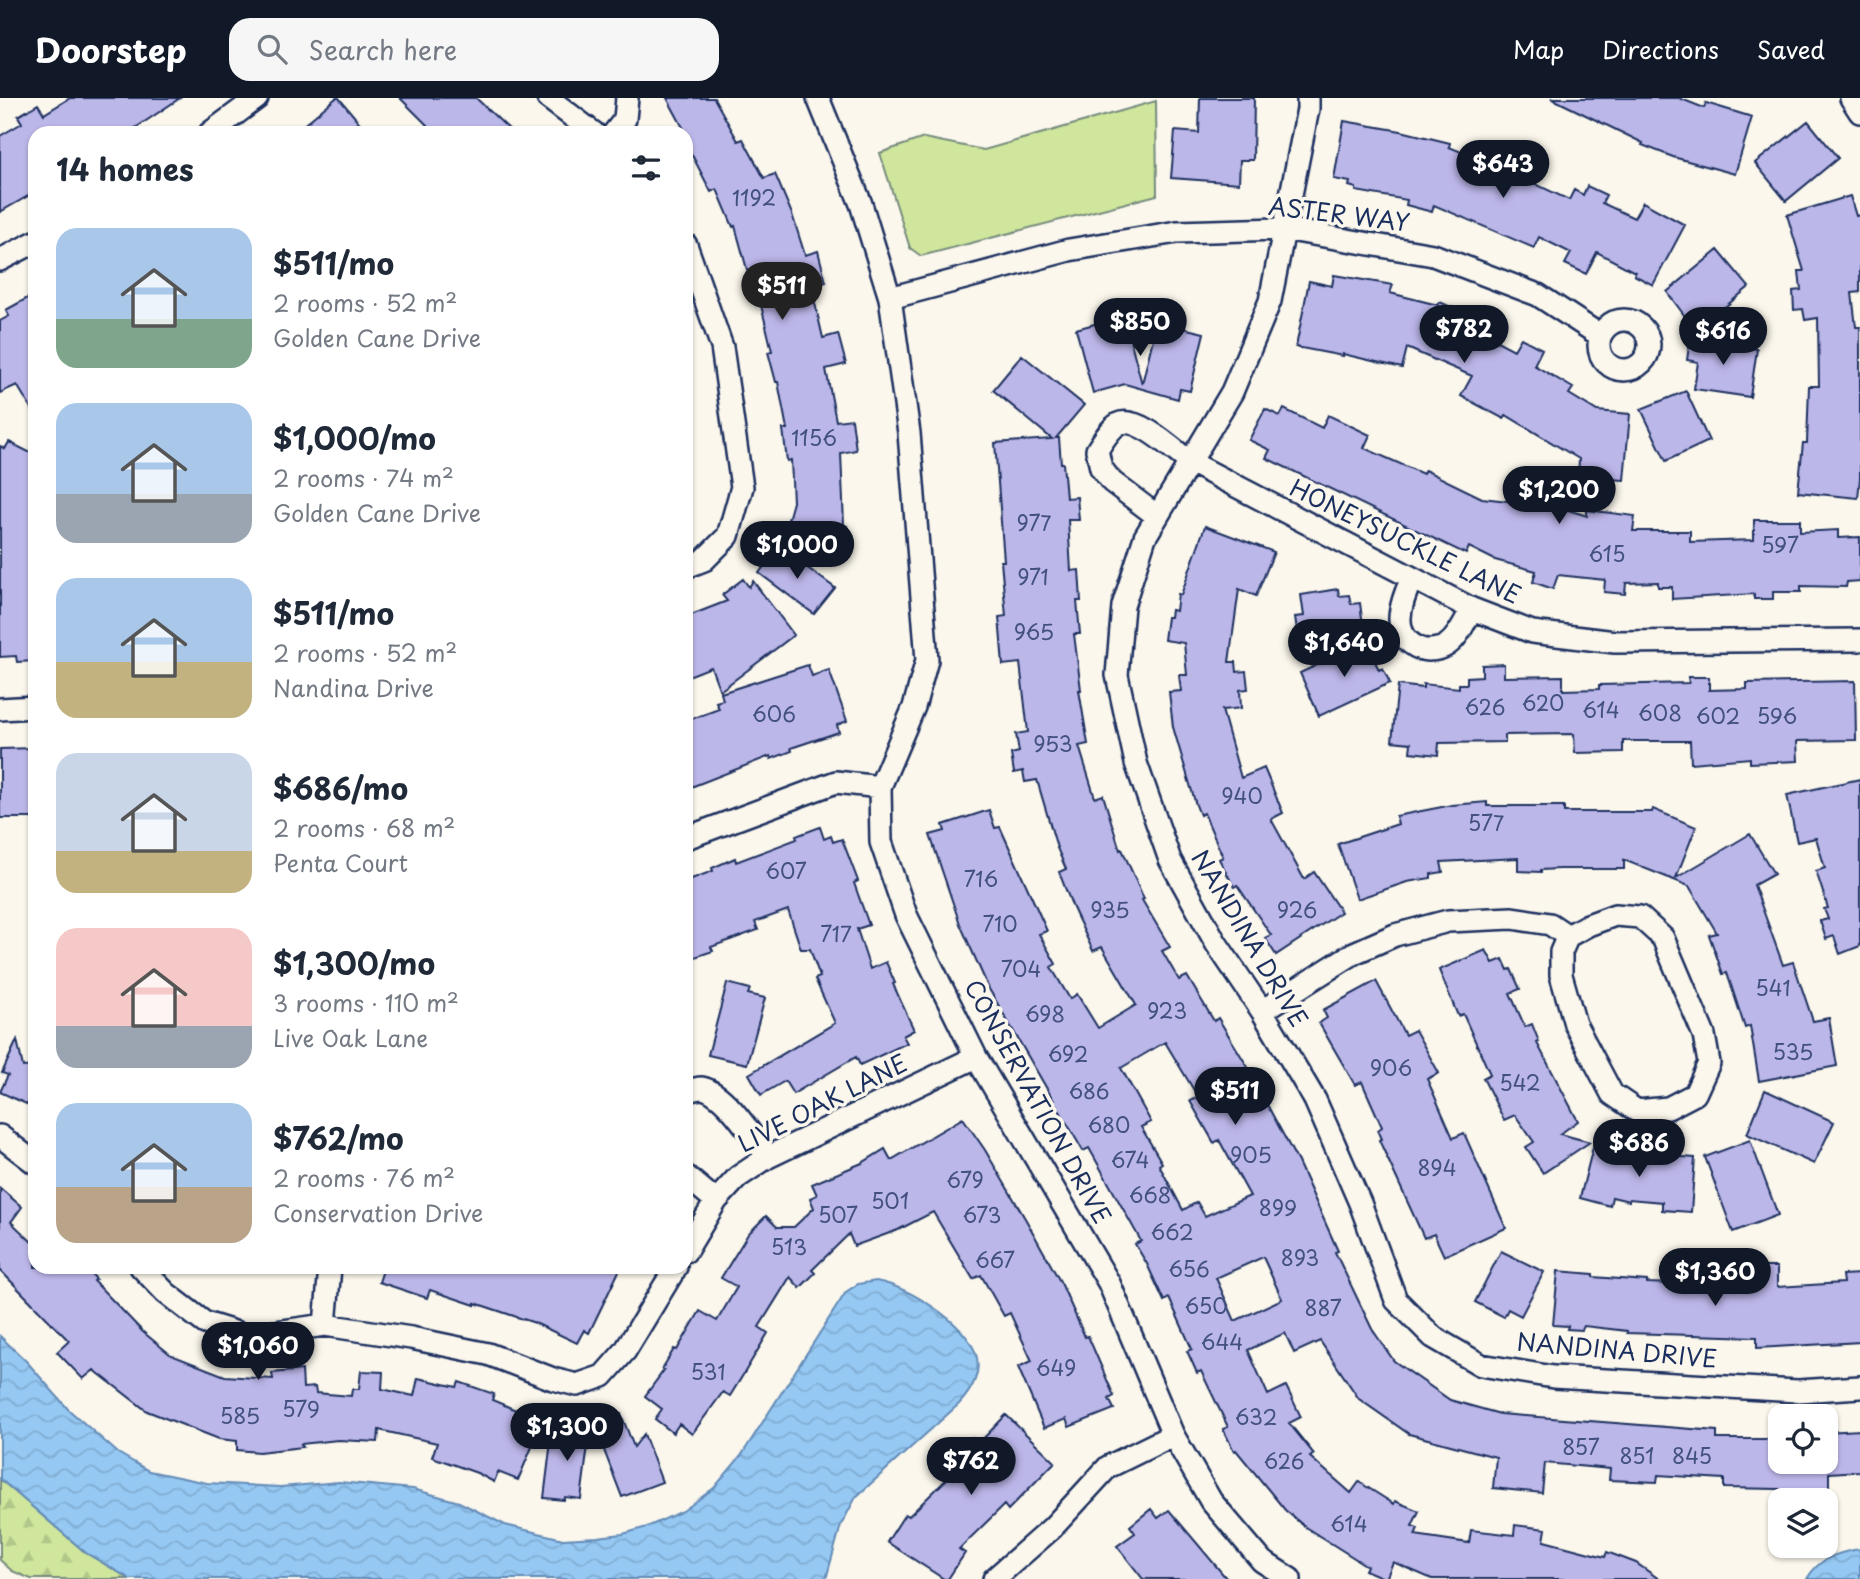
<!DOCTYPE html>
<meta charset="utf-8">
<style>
:root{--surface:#fff;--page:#f6f6f7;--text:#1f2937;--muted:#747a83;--accent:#111827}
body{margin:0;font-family:"Playpen Sans",sans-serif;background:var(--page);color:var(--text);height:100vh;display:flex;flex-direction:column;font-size:26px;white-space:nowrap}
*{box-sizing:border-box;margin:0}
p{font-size:23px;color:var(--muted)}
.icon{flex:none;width:38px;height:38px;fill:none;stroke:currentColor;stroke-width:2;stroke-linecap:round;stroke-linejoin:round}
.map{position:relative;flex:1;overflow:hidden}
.drawer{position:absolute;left:28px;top:28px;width:665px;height:1148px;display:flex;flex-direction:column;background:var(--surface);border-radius:21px;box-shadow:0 2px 5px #0004}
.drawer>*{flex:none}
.tools{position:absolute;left:1768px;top:1306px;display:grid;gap:14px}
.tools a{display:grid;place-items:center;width:70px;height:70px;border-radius:14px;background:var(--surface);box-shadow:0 2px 5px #0004;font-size:35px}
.price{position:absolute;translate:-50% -60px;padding:0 16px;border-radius:24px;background:var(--accent);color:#fff;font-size:23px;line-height:46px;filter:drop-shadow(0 2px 4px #0008)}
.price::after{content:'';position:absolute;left:50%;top:42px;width:21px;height:16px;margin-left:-10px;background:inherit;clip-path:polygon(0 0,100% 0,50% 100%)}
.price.active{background:#222;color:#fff}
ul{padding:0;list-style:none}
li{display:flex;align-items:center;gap:21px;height:175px;padding:0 28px}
li span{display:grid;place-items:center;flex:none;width:196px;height:140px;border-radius:21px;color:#555}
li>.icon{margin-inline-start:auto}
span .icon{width:84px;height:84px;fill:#fffc;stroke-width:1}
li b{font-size:30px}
h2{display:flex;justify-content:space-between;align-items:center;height:84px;padding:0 28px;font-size:30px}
header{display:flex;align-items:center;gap:42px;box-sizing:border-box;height:98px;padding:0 35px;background:var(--accent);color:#fff}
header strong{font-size:33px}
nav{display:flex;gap:38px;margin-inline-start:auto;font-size:24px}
.search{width:490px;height:63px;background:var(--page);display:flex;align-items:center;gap:18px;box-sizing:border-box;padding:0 24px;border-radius:21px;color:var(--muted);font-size:26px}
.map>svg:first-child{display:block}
.grass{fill:#cfe69c;stroke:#758a7d;stroke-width:2}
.forest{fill:url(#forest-firs);stroke:#758a7d;stroke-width:2}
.water{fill:url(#water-waves);stroke:#648bb7;stroke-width:2}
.building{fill:#bcb7e9;stroke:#1b2f5e;stroke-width:2;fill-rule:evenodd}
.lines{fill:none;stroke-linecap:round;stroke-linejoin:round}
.minor-casing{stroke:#1b2f5e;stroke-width:26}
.minor{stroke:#fbf7ec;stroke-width:21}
.labels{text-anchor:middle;stroke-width:7;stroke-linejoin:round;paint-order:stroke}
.number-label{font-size:21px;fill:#435181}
.street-label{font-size:24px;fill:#1b2f5e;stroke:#fbf7ec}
</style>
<header>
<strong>Doorstep</strong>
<div class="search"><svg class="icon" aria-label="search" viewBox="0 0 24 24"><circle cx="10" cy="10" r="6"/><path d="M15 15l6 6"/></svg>Search here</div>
<nav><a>Map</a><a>Directions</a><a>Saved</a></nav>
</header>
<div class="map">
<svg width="1860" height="1481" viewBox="0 0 1860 1481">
<defs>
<pattern id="forest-firs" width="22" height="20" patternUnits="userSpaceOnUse" patternTransform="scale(1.75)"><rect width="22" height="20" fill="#cfe69c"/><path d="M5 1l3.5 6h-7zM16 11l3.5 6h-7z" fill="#b1c689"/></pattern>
<pattern id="water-waves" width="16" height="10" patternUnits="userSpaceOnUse" patternTransform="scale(1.75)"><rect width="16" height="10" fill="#95c8f2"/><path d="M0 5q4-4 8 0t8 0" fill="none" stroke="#80acd2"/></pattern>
</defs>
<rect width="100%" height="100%" fill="#fbf7ec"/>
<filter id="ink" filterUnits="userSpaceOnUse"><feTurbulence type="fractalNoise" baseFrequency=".0143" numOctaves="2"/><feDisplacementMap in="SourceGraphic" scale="14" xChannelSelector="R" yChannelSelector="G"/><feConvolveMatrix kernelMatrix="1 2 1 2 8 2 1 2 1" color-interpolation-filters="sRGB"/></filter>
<g filter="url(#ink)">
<!-- grass -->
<path class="grass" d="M1156 3 1157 97 921 158 910 150 880 55 924 40 984 52Z"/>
<!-- forest -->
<path class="forest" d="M0 1381 86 1455 130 1481H31L12 1473 0 1462Z"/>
<!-- water -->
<path class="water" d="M876 1183C908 1189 964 1223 976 1256 982 1275 971 1293 959 1306L856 1399 841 1427 826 1481H130L86 1455 0 1381V1238L27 1264 69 1312 118 1355 149 1373 207 1385 280 1389 339 1384 413 1391 459 1404 505 1427 563 1441 597 1439 623 1436 647 1429 683 1413 714 1390 741 1358 846 1194 858 1186Z
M1860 1451V1481H1807C1818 1461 1838 1454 1860 1451Z"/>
<!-- building -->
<path class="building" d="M70 0H180L128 35H35V94L0 114V38L22 25 18 18 38 6 44 16Z
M336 0H339L368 35H294Z
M400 0H476L513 35H435Z
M667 0H714L738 43 743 41 764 80 775 76 792 116 805 157 818 153 826 184 811 188 823 240 838 236 846 266 826 271 836 323 852 321 856 352 841 355 844 427 847 428 838 459 782 443 793 404 791 362 787 363 783 331H787L778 284H776L768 254 772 253 760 203 756 204 735 128 733 129 717 91 711 94 692 57 686 61V35Z
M1200 0H1254L1253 62H1240L1239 85 1171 80 1175 33 1199 35Z
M1551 0H1679L1704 10 1706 5 1752 19 1735 76 1673 59 1642 47 1643 45Z
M1344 23 1401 33 1450 45 1449 49 1506 72 1569 102 1574 92 1583 97 1587 88 1606 97 1602 105 1634 120 1643 104 1685 127 1653 187 1634 177 1635 174 1597 154 1586 176 1565 166 1571 155 1539 139 1534 150 1434 107 1432 114 1406 107 1407 102 1356 93V90L1349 88 1350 84 1334 81Z
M1808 23 1838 60 1786 103 1755 65Z
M1850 98 1856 118 1860 117V194L1852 195 1856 229H1860V380L1858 400 1798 394 1803 345H1807L1809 288H1819L1818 220 1805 222 1803 211 1794 212 1793 193 1801 192 1799 173H1804L1787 117Z
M1718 152 1749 189 1696 233 1667 194Z
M1334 177 1393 187 1390 195 1438 207 1440 204 1462 214V212L1483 221 1478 233 1514 252 1521 240 1542 251 1534 267 1573 290 1569 296 1597 313 1630 316 1624 382 1578 379 1579 361 1506 317 1504 321 1461 298 1472 278 1407 250 1402 270 1343 256V258L1296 249 1309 183 1332 188Z
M35 196V317L17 287 0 295V223L9 218 6 212Z
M1124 218 1142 286 1157 224 1204 235 1190 293 1180 291 1178 301 1125 286 1093 295 1076 231Z
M1690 241 1757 251 1750 299 1694 291 1698 264 1687 262Z
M1022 257 1084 307 1056 340H1059L1061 365H1063L1066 400 1077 399 1079 422H1068L1071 473 1079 472 1081 503H1077L1080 536H1074L1081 592H1079L1088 646 1079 648 1095 700 1103 697 1120 752 1122 751 1144 801 1142 802 1170 849 1162 853 1179 882 1187 878 1214 923 1218 920 1260 989 1258 990 1298 1064 1338 1153 1335 1154 1372 1231 1394 1263 1450 1302 1500 1316 1717 1333V1341H1780V1363H1825V1334L1860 1332V1373L1829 1375V1402H1780L1779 1391 1724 1390V1381L1658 1377 1657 1384 1609 1382 1610 1371 1545 1365 1542 1395 1493 1390 1496 1359 1409 1336 1359 1301 1320 1243 1294 1255 1285 1235 1248 1252 1268 1297 1286 1288 1301 1319 1289 1325 1314 1356 1310 1359 1351 1395 1359 1384 1394 1406 1395 1403 1419 1413 1412 1428 1418 1430 1415 1437 1469 1445 1471 1432 1514 1437 1515 1427 1546 1431 1544 1443 1605 1459 1607 1454 1636 1465 1659 1481H1432L1393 1464 1386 1481 1365 1472 1367 1468 1305 1429 1285 1412 1236 1352 1234 1353 1223 1331 1228 1329 1201 1273 1197 1275 1187 1253 1192 1251 1169 1200 1164 1203 1147 1166 1135 1146 1141 1143 1089 1050 1083 1053 989 891 960 826 930 737 945 733 943 727 989 712 995 730 1000 729 1047 833 1039 836 1056 866 1051 869 1070 901 1077 896 1098 930 1136 907 1102 849 1093 853 1073 810 1059 774 1066 771 1057 750 1037 682 1025 684 1023 673 1014 675 1011 656 1019 654 1016 636 1028 634 1020 565 1003 567 999 519 1006 518 1001 463H1004L995 345 1052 341 993 292ZM1165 944 1198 999 1190 1003 1214 1045 1219 1042 1250 1098 1205 1118 1197 1104 1183 1112 1159 1067 1162 1065 1141 1029 1151 1024 1121 970ZM1263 1159 1282 1201 1235 1223 1216 1180Z
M1686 293 1709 343 1666 363 1641 311Z
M1265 311 1280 318 1284 311 1322 330 1328 317 1370 337 1364 350 1423 376 1425 372 1482 400 1559 409 1587 418V412L1635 418 1633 433H1690V444L1754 442V422H1800V434L1838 432V440L1860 439V483L1847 484 1846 489 1801 488V494H1773V501H1754V496L1672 501V489H1658V484L1626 485 1625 496 1604 494 1605 482 1558 477 1553 491 1533 484 1536 473 1495 462 1469 449 1466 456 1266 360 1270 352 1249 342Z
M9 344 35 357V563L17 564 16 558 0 559V348L5 351Z
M1205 428 1274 454 1256 498 1239 491 1229 564H1236L1237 574 1246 573 1248 591 1240 592 1241 610 1222 612 1241 680 1264 670 1283 715 1271 721 1304 781 1314 774 1341 814 1276 857 1265 840 1271 837 1237 787 1234 789 1219 761 1223 759 1204 715 1200 717 1196 707 1173 629 1169 594 1181 593 1179 577H1187L1184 545 1164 542 1167 519H1170L1171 512 1176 513 1178 496 1181 497Z
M779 449 835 490 814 516 759 475Z
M743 481 749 489 753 483 794 537 720 593 711 569 686 579V519L727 503 722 497Z
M1338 491 1339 498 1349 497 1351 506 1360 505 1364 535 1299 545 1295 519 1304 518 1301 497Z
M1366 544 1379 572 1383 570 1390 585 1319 618 1300 575Z
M1504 566V579L1563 578V592L1599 591V587L1689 585 1688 579H1709V592L1747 591V585L1855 583 1856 642 1797 643 1798 663 1750 665V660L1691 665 1690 643H1623V654L1575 655 1574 636 1505 637V644L1439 645 1438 657 1410 654 1411 645 1392 643 1398 587 1423 590V586L1459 590V586H1467V579L1482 578V567Z
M808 567 812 578 829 572 847 623 837 627 839 634 791 650 792 653 771 661 770 658 686 691V623L719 611 716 604 723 602 721 595Z
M35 650V720H0V651Z
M1860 681V848L1840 856 1834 838 1826 841 1820 823 1828 821 1824 811 1828 810 1816 773 1825 770 1816 740 1797 744 1787 697Z
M1487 704V708H1564V714H1652L1653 711 1696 729 1676 780 1750 736 1774 776 1754 787 1783 867 1793 864 1813 923 1829 920 1837 968 1759 983 1750 928 1745 930 1727 875 1723 876 1709 837 1717 835 1689 788 1624 762V771H1559L1541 772V774L1518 773V760L1441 764 1443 774 1431 776V780L1407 784 1357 801 1338 746 1398 726 1396 718 1452 707Z
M820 729 824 741 831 738 833 744 842 741 858 783 854 785 869 827 857 831 870 871 886 864 895 885 893 886 914 932 903 938 907 945 860 967 856 959 793 996 785 983 761 997 749 976 835 925 815 881 820 879 810 851H801L788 812 755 824 758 832 711 849 713 853 686 862V783L713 773 712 770 735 760 736 764 797 741 796 738Z
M1486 852 1493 865 1503 861 1508 872 1511 871 1520 891 1510 895 1525 929 1532 926 1539 944 1537 945 1578 1023 1560 1036 1590 1044 1543 1075 1526 1049 1534 1044 1515 1017 1504 1022 1483 980 1490 976 1463 916 1458 918 1439 872Z
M1376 883 1405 937 1415 932 1439 975 1427 981 1453 1040 1464 1035 1506 1130 1444 1158 1434 1136 1424 1140 1379 1042 1382 1041 1378 1032 1382 1029 1362 984 1355 987 1319 925 1327 920 1323 912Z
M727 885 750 891 748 896 765 900 747 966 708 957Z
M17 942 23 969 35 968V1010L0 994 8 977 2 975Z
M1765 992 1834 1024 1814 1066 1747 1036Z
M963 1020 985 1052 1026 1122 1062 1187 1085 1239 1088 1238 1114 1298 1109 1301 1114 1311 1069 1329 1066 1321 1044 1330 1018 1269 1032 1263 1010 1215 1004 1218 981 1177 973 1181 933 1114 898 1132 854 1148 849 1136 812 1172 815 1175 800 1190 790 1179 759 1229 768 1235 743 1277 730 1298 723 1294 692 1336 679 1326 673 1335 655 1321 662 1311 645 1298 664 1272 662 1271 674 1251 677 1252 700 1213 717 1223 737 1189 721 1180 748 1136 766 1118 777 1129H794L814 1110 810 1100 817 1097 812 1086 862 1065 885 1051 891 1062Z
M1750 1042 1778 1117 1733 1134 1705 1059Z
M1594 1045 1669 1064 1670 1058 1695 1060 1691 1114 1662 1112V1104L1629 1101V1103L1612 1099 1610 1108 1580 1100Z
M0 1090 22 1109 11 1124 35 1147V1169H85L96 1181 94 1183 143 1234 171 1257 225 1278 273 1281 272 1275 302 1272 303 1290 315 1289 316 1295 351 1298 352 1291H359L361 1273 383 1274 382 1291 414 1298 418 1280 457 1289 459 1284 494 1296 492 1302 543 1323 518 1382 498 1374 494 1384 477 1375 432 1359 437 1345 379 1332 378 1344 338 1342 301 1346 303 1349 259 1354 237 1352V1343L219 1341 147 1313 94 1272 83 1281 57 1254 69 1243 0 1172Z
M1501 1153 1544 1174 1521 1218 1508 1211 1504 1219 1475 1204Z
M384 1169H621L589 1235 584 1232 577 1245 535 1225 475 1205V1207L430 1192 427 1200 379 1184Z
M1732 1169H1777V1189L1843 1185 1842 1177 1860 1176V1244L1757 1250V1239L1627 1235V1233L1584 1228 1582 1232 1567 1231 1568 1228 1553 1227 1558 1173 1593 1176V1179L1647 1183V1185L1732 1188Z
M621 1316 634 1349 644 1336 662 1384 622 1399 594 1326Z
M1006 1317 1055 1364 1008 1412 1004 1407 959 1451 965 1455 948 1481H944L887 1444 905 1416 909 1418 958 1370 950 1362 972 1340 978 1346Z
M553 1327 590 1332 581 1401 565 1399 564 1402 544 1400Z
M1151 1411 1158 1420 1169 1412 1227 1481H1143L1117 1448 1135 1435 1130 1428Z"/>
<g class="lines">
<!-- minor casing -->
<g class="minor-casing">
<path id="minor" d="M548 0 594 35
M818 0 861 106 890 200 909 335 927 562 914 609 880 689 881 744 906 817 976 959 1109 1185 1173 1337 1211 1403 1262 1463 1290 1481
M1308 0V11L1270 203 1232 294 1145 439 1123 508 1117 577 1136 665 1170 762 1216 845 1262 913 1315 1002 1360 1105 1396 1202 1433 1239 1481 1267 1553 1279 1798 1293 1860 1289
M1851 0 1860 14
M210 35 257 0
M614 35 625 21 627 0
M686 147 722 249 742 389 728 438 704 462 686 469
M0 162 35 144
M890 200 1069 152 1177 134 1284 131 1433 157 1538 197 1601 238
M1599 247a25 25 0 1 1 50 0a25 25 0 1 1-50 0Z
M1157 418 1112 384 1101 370 1097 352C1103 343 1109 332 1118 326 1137 317 1174 352 1188 363L1472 511 1532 534 1615 544 1860 542
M1412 480C1401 504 1388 538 1421 551 1428 553 1440 552 1447 547 1459 539 1464 524 1472 511
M0 611 35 609
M686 740 836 684 880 689
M1262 913 1354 855 1395 837 1448 823 1512 820 1550 826 1568 838 1588 827 1615 817 1640 819 1663 840 1704 937 1709 965 1695 996 1668 1010 1637 1013 1612 996 1575 926 1561 877V854L1568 838
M686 994C691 992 697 990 702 990 725 994 754 1041 768 1059
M0 1038 35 1065
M686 1078 716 1103
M686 1153 716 1103 738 1079 768 1059 976 959
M141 1169 166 1195 205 1225 247 1238 325 1227 411 1240 488 1256 553 1281 577 1287 603 1278 625 1253 676 1169
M325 1227 330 1169
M994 1481 1052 1430 1108 1369 1173 1337"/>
</g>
<!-- minor -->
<use href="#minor" class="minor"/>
</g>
</g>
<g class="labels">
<!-- number labels -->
<g class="number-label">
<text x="754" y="108">1192</text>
<text x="814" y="348">1156</text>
<text x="1034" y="433">977</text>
<text x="1780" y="455">597</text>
<text x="1607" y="464">615</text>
<text x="1033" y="487">971</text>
<text x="1034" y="542">965</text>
<text x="1543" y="613">620</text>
<text x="1485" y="617">626</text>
<text x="1601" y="620">614</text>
<text x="1660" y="623">608</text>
<text x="774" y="624">606</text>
<text x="1718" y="626">602</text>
<text x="1777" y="626">596</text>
<text x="1053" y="654">953</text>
<text x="1242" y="706">940</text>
<text x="1486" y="733">577</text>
<text x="786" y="781">607</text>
<text x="981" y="789">716</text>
<text x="1110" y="820">935</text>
<text x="1297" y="820">926</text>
<text x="1000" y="834">710</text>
<text x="836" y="844">717</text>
<text x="1021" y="879">704</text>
<text x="1773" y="898">541</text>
<text x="1167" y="921">923</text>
<text x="1045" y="924">698</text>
<text x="1793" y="962">535</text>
<text x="1068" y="964">692</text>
<text x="1391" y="978">906</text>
<text x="1520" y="993">542</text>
<text x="1089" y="1001">686</text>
<text x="1109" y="1035">680</text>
<text x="1251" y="1065">905</text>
<text x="1130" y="1070">674</text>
<text x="1437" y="1078">894</text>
<text x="965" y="1090">679</text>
<text x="1150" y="1105">668</text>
<text x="890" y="1111">501</text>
<text x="1278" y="1118">899</text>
<text x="838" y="1125">507</text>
<text x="982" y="1125">673</text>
<text x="1172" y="1142">662</text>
<text x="789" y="1157">513</text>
<text x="1300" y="1168">893</text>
<text x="995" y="1170">667</text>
<text x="1189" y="1179">656</text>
<text x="1206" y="1216">650</text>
<text x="1323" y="1218">887</text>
<text x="1222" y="1252">644</text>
<text x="1056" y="1278">649</text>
<text x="708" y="1282">531</text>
<text x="301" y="1319">579</text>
<text x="240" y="1326">585</text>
<text x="1256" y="1327">632</text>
<text x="1581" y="1357">857</text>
<text x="1637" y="1366">851</text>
<text x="1692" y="1366">845</text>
<text x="1284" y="1371">626</text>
<text x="1349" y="1434">614</text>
</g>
<!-- street labels -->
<g class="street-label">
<text transform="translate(1339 117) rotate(7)" y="8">ASTER WAY</text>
<text transform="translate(1405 444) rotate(26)" y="8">HONEYSUCKLE LANE</text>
<text transform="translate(1249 841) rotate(59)" y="8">NANDINA DRIVE</text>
<text transform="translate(1037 1004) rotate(61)" y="8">CONSERVATION DRIVE</text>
<text transform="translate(823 1006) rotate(-27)" y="8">LIVE OAK LANE</text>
<text transform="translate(1617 1253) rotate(5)" y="8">NANDINA DRIVE</text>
</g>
</g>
</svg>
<div class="tools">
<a><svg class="icon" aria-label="locate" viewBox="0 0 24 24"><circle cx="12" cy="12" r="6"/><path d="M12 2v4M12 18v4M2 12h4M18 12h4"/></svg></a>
<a><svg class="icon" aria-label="layers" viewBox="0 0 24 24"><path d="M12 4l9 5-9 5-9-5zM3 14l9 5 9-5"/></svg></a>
</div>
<b class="price" style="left:1503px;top:102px">$643</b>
<b class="price active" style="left:782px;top:224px">$511</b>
<b class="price" style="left:1140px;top:260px">$850</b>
<b class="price" style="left:1464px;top:267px">$782</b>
<b class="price" style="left:1723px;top:269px">$616</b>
<b class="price" style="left:1559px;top:428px">$1,200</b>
<b class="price" style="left:797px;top:483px">$1,000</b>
<b class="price" style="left:1344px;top:581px">$1,640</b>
<b class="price" style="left:1235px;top:1029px">$511</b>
<b class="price" style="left:1639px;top:1081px">$686</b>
<b class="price" style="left:1715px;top:1210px">$1,360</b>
<b class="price" style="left:258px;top:1284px">$1,060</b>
<b class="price" style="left:567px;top:1365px">$1,300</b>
<b class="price" style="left:971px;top:1399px">$762</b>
<section class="drawer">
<h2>14 homes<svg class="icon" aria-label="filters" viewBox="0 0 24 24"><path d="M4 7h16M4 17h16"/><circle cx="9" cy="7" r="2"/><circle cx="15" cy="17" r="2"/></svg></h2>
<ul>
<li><span style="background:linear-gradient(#a9c7e8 65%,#7fa58c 0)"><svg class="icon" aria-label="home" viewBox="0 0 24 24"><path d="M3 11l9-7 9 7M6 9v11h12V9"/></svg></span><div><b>$511/mo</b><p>2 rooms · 52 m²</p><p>Golden Cane Drive</p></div></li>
<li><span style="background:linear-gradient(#a9c7e8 65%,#9aa5b1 0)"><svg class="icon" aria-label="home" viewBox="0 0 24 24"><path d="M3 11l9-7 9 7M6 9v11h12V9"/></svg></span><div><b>$1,000/mo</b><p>2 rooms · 74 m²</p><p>Golden Cane Drive</p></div></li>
<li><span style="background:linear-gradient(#a9c7e8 60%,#c2b280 0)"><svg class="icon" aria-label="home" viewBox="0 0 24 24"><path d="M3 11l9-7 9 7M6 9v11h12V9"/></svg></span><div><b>$511/mo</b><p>2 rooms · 52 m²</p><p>Nandina Drive</p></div></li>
<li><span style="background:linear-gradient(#c9d6e8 70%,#c2b280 0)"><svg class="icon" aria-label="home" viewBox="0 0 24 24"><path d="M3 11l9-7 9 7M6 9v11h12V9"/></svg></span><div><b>$686/mo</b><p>2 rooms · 68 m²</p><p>Penta Court</p></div></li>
<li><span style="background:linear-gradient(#f6c9c9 70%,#9aa5b1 0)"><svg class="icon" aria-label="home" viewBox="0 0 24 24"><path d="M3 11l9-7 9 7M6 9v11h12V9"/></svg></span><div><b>$1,300/mo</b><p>3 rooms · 110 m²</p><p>Live Oak Lane</p></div></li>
<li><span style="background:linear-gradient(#a9c7e8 60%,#b9a48a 0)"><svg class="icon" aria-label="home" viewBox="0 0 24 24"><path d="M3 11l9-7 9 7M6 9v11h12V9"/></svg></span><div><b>$762/mo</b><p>2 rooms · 76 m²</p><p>Conservation Drive</p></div></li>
</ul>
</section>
</div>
